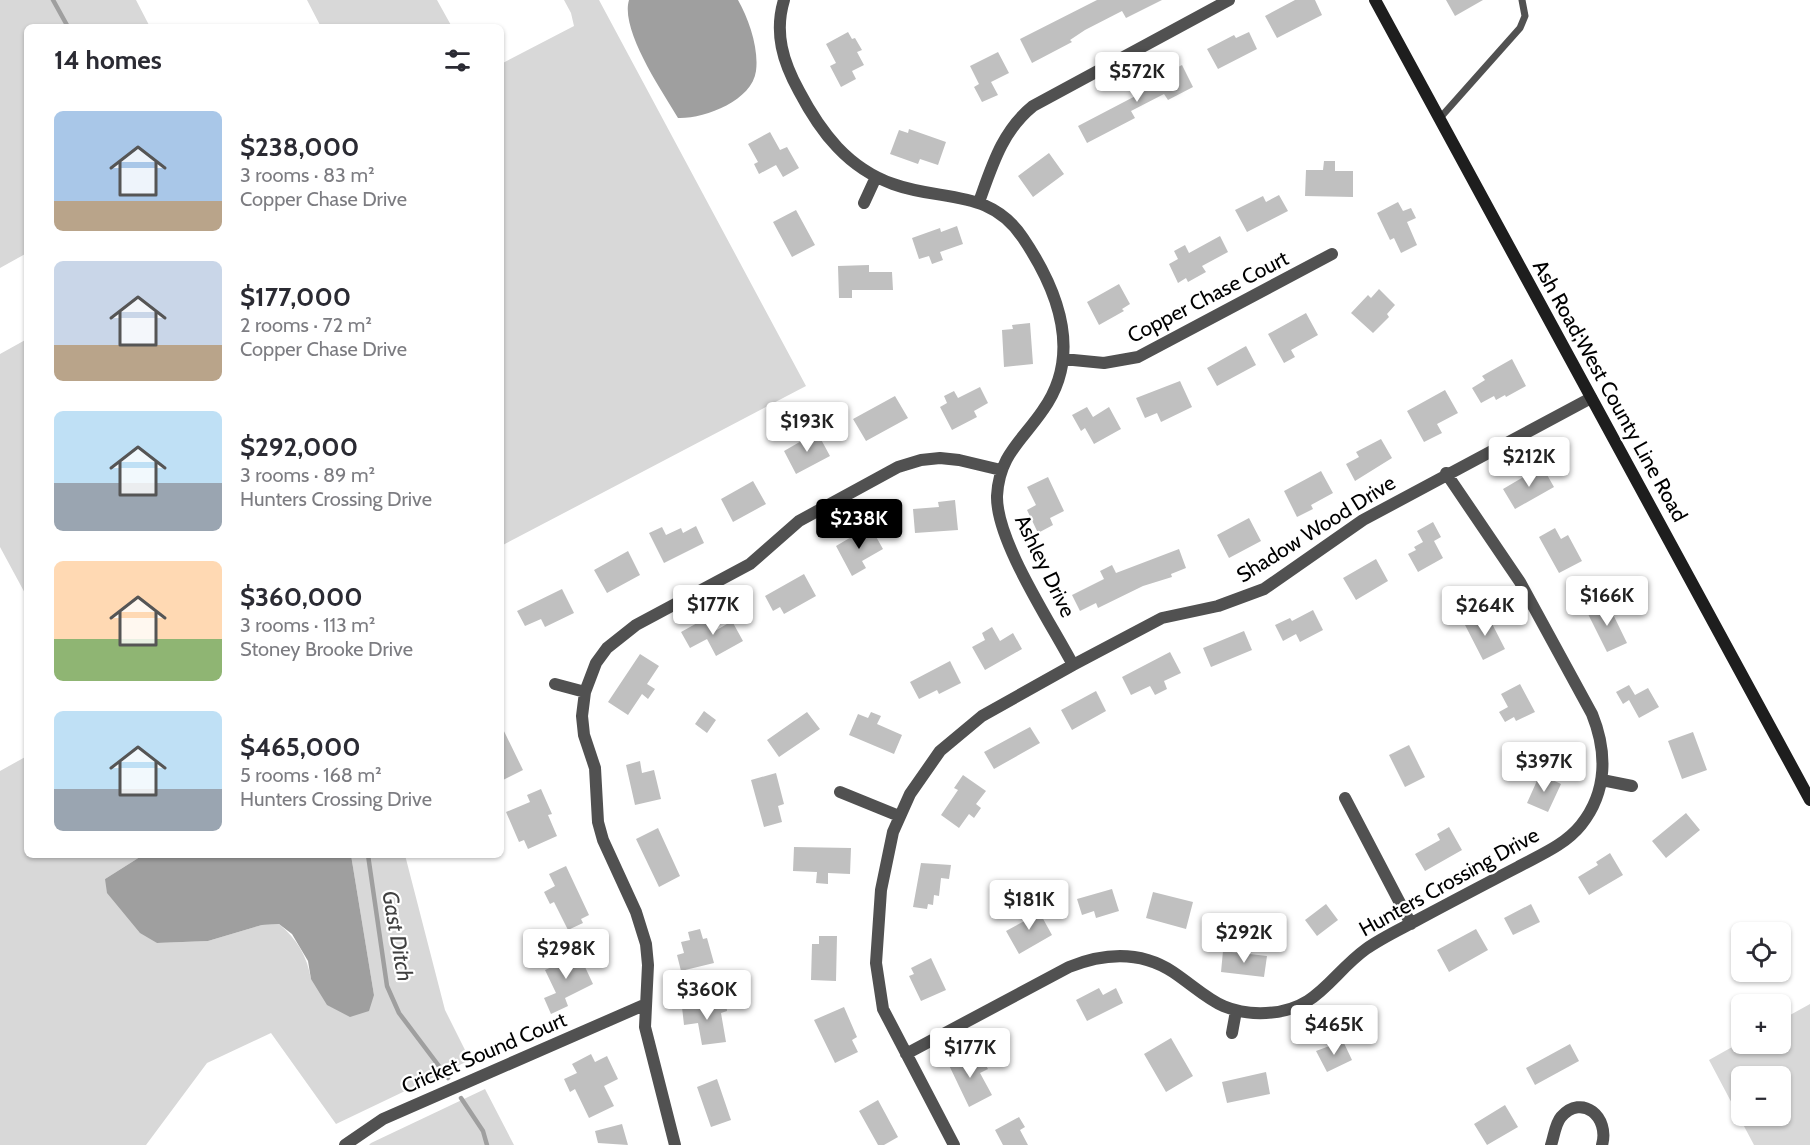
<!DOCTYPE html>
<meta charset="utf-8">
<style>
:root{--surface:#fff;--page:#f7f7f7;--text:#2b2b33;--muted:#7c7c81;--accent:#000}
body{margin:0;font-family:Cabin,sans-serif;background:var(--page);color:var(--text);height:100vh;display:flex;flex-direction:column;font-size:22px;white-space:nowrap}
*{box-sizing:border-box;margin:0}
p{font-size:20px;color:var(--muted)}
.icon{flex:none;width:33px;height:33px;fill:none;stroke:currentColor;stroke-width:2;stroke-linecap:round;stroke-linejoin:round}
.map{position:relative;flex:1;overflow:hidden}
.panel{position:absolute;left:24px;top:24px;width:480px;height:834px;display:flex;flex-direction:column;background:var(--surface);border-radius:9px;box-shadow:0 2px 4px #0004}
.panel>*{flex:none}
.buttons{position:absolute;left:1731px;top:922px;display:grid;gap:12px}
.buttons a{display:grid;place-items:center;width:60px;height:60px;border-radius:9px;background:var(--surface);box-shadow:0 2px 4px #0004;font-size:30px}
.price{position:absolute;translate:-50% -51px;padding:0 14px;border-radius:6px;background:#fff;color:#222;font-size:20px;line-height:39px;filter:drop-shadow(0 2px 3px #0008)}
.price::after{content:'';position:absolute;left:50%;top:36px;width:18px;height:14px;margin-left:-9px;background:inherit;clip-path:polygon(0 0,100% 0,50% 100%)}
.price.on{background:var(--accent);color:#fff}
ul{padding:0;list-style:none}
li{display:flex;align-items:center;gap:18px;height:150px;padding:0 30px}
li span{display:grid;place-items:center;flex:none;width:168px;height:120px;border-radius:9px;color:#555}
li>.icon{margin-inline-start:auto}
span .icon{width:72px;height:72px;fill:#fffc;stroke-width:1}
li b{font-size:26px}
h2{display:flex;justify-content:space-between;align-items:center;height:72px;padding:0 30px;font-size:26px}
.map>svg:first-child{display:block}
.green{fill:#d8d8d8;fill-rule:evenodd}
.water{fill:#9f9f9f}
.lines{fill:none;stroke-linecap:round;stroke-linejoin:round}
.stream{stroke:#9f9f9f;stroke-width:4.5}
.building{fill:#c0c0c0}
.lane{stroke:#515151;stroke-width:7}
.street{stroke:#515151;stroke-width:12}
.secondary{stroke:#1e1e1e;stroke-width:12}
.labels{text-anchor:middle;stroke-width:4.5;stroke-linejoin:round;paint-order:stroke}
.street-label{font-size:21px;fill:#000;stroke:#fff}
.water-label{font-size:22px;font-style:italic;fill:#404040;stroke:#fff}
</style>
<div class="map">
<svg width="1810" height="1145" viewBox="0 0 1810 1145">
<rect width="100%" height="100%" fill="#fff"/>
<!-- green -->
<path class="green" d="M0 0H136L150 27H27V253L0 268Z
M307 0H437L452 27H321Z
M564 0H599L806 386 501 546V64L574 26 571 13Z
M27 339V597L0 547V354Z
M27 756V855H143L105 879 157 943 208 941 262 925 279 924C297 939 307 956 311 979L374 995 351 855H405L445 1010 470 1060 336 1124 271 1033 207 1063 146 1145H0V771Z
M1810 1004V1145H1754L1709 1060 1741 1042 1780 1044 1781 1020ZM1742 1077H1780V1116H1742Z
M485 1089 514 1145H369L371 1143Z"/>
<!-- water -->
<path class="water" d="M629 0H738C749 19 759 49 756 71 752 101 704 119 678 118 662 91 620 30 629 0Z
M143 855H351L374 995 369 1011 350 1017 327 1005 311 979 308 961 292 934 279 924 262 925 208 941 157 943 140 933 107 893 105 879Z"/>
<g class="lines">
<!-- stream -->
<path class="stream" d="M53 0 68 27
M368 855 387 986 399 1013 448 1078
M461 1098 483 1131 487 1145"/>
</g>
<!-- building -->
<path class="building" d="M1097 0H1162L1126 18 1122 11 1085 30 1070 40 1072 42 1032 63 1020 39Z
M1295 0H1315L1322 15 1277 38 1265 16Z
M1446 0H1483L1455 16Z
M848 32 852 39 855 38 862 50 857 52 864 65 852 71 856 79 841 87 830 66 836 63 826 44Z
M1249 32 1257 49 1218 69 1207 49 1234 35 1236 38Z
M998 52 1009 73 991 82 998 95 982 102 974 87 979 84 970 66Z
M1182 65 1193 87 1168 100 1164 94 1131 111 1135 118 1087 143 1078 126 1145 91 1142 85Z
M909 129 946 142 938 165 920 159 918 164 890 154 899 130 908 133Z
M770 132 780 150 787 147 799 168 783 177 776 165 759 174 754 164 758 162 748 144Z
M1049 153 1064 174 1033 197 1018 176Z
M1324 161H1335V171H1353V197L1305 196 1306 170H1323Z
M1279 195 1288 211 1247 232 1235 210 1263 196 1266 202Z
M1398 202 1403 211 1411 208 1416 218 1407 222 1417 245 1401 253 1394 238 1390 240 1377 213Z
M796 210 815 245 792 257 773 222Z
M957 226 963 244 940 252 943 260 932 264 929 256 919 259 912 238 940 228 941 232Z
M1220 236 1228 252 1202 266 1206 272 1188 282 1186 278 1178 283 1169 264 1178 259 1174 251 1185 245 1189 253Z
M869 265V272H892L893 290H852V298H839L838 266Z
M1119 284 1130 304 1122 309 1124 311 1099 325 1087 302Z
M1379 289 1395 305 1387 314 1389 317 1373 333 1351 313 1368 295 1371 298Z
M1306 313 1318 335 1291 350 1295 357 1284 363 1268 334Z
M1030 323 1033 364 1004 367 1002 330 1013 329 1012 325Z
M1246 346 1256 365 1217 386 1207 368Z
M1512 359 1526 386 1506 397 1505 395 1496 400 1494 396 1481 403 1472 388 1485 380 1482 376Z
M1180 381 1192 407 1161 422 1157 413 1145 418 1136 398Z
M980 387 988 403 974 411 977 417 952 430 940 407 947 403 944 396 954 391 958 398Z
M1445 390 1458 413 1437 424 1442 433 1424 442 1407 411Z
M895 396 908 418 866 441 853 419Z
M1087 407 1093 417 1109 407 1121 429 1094 444 1085 428 1081 431 1072 415Z
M817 432 830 456 796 474 784 451Z
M1381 439 1392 458 1355 481 1346 464 1359 457 1356 452Z
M1542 466 1554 487 1515 509 1503 489Z
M1321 471 1333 493 1311 505 1313 509 1297 517 1284 491Z
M1048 477 1064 511 1050 518 1053 525 1038 533 1027 510 1036 505 1027 487Z
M753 481 766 504 733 522 721 499Z
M955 500 958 530 915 533 913 509 939 507 938 502Z
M1249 518 1261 541 1229 558 1217 535Z
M1433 522 1441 537 1434 541 1443 558 1418 572 1408 554 1416 550 1414 547 1423 542 1417 531Z
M696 526 704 543 664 563 649 533 662 527 666 535 681 528 683 533Z
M870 526 883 549 862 561 866 568 852 576 836 546Z
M1555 528 1561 539 1568 535 1582 561 1559 573 1539 537Z
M1179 549 1186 568 1171 574 1172 577 1143 586 1098 608 1096 603 1080 611 1072 595 1104 579 1100 571 1112 565 1116 573Z
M628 551 640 575 607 593 594 570Z
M1376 559 1388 581 1356 600 1343 578Z
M804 574 816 596 784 614 780 607 773 611 765 596Z
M562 589 574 613 545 627 541 619 525 626 517 611Z
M1607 602 1627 643 1607 652 1587 612Z
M1313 610 1323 630 1300 642 1296 634 1283 641 1275 625 1290 618 1292 621Z
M1487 614 1505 649 1483 660 1465 625Z
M708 617 715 631 732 621 743 641 716 656 707 639 690 648 681 632Z
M992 627 1000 641 1013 633 1022 649 985 670 972 647 985 640 982 633Z
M1244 631 1252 650 1211 667 1203 648Z
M1170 652 1181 673 1164 681 1167 689 1155 695 1150 686 1131 695 1122 677Z
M640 654 659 666 647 684 655 689 648 699 642 694 628 715 608 702Z
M950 661 961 683 939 694 937 690 919 699 910 682Z
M1520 684 1535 712 1516 721 1514 717 1505 722 1499 712 1508 707 1501 694Z
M1629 685 1635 695 1648 688 1659 707 1639 718 1629 700 1623 704 1616 692Z
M1096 691 1106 711 1072 730 1061 710Z
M704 711 716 720 707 733 695 724Z
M807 712 820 729 779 757 767 740Z
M871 712 881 716 877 724 902 735 894 754 849 735 858 714 868 718Z
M501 725 523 770 501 781Z
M1030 727 1040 743 994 769 984 752Z
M1693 732 1707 770 1682 779 1668 741Z
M1409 745 1425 777 1405 787 1389 755Z
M640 761 642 773 654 770 661 799 635 805 626 765Z
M776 773 784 804 778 806 782 822 764 827 751 780Z
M1540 774 1561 784 1548 812 1527 803Z
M963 775 986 791 976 804 981 808 974 818 969 814 959 828 941 815 958 790 954 788Z
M541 789 552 814 548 815 557 836 528 849 524 840 519 842 506 812 530 802 527 795Z
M1686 813 1700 830 1666 858 1652 841Z
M1449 827 1462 850 1425 871 1415 854 1440 840 1437 834Z
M658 828 680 876 659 887 636 839Z
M794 847 851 848 850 874 828 873V884L816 883 817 872 793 871Z
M1610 853 1623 875 1589 895 1578 877 1598 865 1596 862Z
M921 863 951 865 949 879 941 878 939 896 934 895 933 905 928 904 927 909 913 907Z
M566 866 589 915 581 919 583 923 568 930 554 902 550 904 544 892 555 886 549 874Z
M1112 889 1119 911 1096 918 1094 911 1082 915 1077 899Z
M1153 892 1193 902 1186 929 1146 918Z
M1326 904 1338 920 1317 936 1305 920Z
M1531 904 1540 922 1513 935 1504 918Z
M1036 906 1052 935 1019 954 1006 931 1028 919 1024 912Z
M700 929 703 939 707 938 714 963 681 971 677 955 684 953 681 942 690 940 688 932Z
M1476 929 1488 950 1449 972 1437 950Z
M819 936H837L836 981 811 980 812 944H819Z
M1223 951 1267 956 1264 977 1221 972Z
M578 952 593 984 565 998 568 1006 551 1014 544 998 556 993 545 970 552 967 549 960 564 953 566 957Z
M931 958 946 990 921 1001 909 976 914 974 911 968Z
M1099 988 1103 995 1116 988 1123 1003 1087 1021 1076 1000Z
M726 1000 727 1011 721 1013 726 1042 702 1045 698 1023 684 1025 682 1007Z
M844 1007 857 1037 852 1040 858 1052 835 1063 814 1020Z
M1171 1038 1193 1076 1166 1092 1144 1054Z
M1343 1041 1352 1060 1327 1072 1316 1051Z
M1570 1044 1579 1061 1535 1085 1526 1068Z
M963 1052 970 1066 982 1059 988 1069 980 1073 992 1095 969 1107 947 1061Z
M591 1054 595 1062 607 1056 618 1079 604 1086 614 1106 589 1118 575 1089 570 1092 564 1079 577 1073 572 1064Z
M1266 1072 1270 1094 1227 1103 1222 1082Z
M717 1079 731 1120 711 1127 697 1087Z
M878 1100 898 1137 884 1145H878L859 1111Z
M1505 1105 1518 1127 1487 1145 1474 1124Z
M1019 1117 1025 1127 1020 1130 1028 1145H1003L995 1130Z
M622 1124 628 1145 598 1143 595 1131Z"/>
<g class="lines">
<!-- lane -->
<path class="lane" d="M1440 118 1520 28 1525 16 1522 0"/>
<!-- street -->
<path class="street" d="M784 0C774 33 783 62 799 91 821 133 848 168 893 184 942 202 990 188 1023 238 1058 290 1083 354 1043 410 1022 441 999 455 997 496 996 541 1051 623 1073 665
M979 202C992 166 1002 131 1033 106L1229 0
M864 203 876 177
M1063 359 1104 363 1138 357 1332 254
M555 684 585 692
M1602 780 1632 786
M840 792 899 816
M1345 798 1411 924
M1232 1033 1236 1011
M906 1054 1069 967C1104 953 1141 951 1173 972 1207 995 1220 1015 1266 1013 1318 1011 1330 975 1366 949 1383 937 1403 928 1421 918 1453 901 1485 884 1518 867 1540 855 1565 845 1581 825 1608 791 1607 751 1592 714L1520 582 1446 473
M345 1145 383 1119 644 1005
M675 1145 645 1027 648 965 646 944 636 912 603 840 598 822 595 768 584 735 582 716 585 692 596 663 607 648 636 625 750 564 799 521 898 467 921 460 940 458 959 460 1001 470
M954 1145 883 1009 876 963 881 890 893 832 910 794 940 751 982 716 1073 665 1162 618 1218 606 1264 589 1363 520 1591 398
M1551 1145C1554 1137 1555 1124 1561 1117 1582 1093 1610 1117 1602 1145"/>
<!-- secondary -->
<path class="secondary" d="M1375 0 1810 800"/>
</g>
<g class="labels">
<!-- street labels -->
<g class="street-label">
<text transform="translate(1208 297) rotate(-27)" y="7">Copper Chase Court</text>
<text transform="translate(1610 391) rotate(61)" y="7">Ash Road;West County Line Road</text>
<text transform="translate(1316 529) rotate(-32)" y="7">Shadow Wood Drive</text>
<text transform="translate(1045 566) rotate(64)" y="7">Ashley Drive</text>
<text transform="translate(1449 882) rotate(-29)" y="7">Hunters Crossing Drive</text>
<text transform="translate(484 1053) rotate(-23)" y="7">Cricket Sound Court</text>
</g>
<!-- water labels -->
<g class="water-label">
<text transform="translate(398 936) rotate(80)" y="8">Gast Ditch</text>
</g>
</g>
</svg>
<div class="buttons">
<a><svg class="icon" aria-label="locate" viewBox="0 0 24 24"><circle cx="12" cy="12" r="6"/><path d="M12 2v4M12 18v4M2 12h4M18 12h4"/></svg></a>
<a>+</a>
<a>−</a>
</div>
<b class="price" style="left:1137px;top:103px">$572K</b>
<b class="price" style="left:807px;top:453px">$193K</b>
<b class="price" style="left:1529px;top:488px">$212K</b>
<b class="price on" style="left:859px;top:550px">$238K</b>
<b class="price" style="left:1607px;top:627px">$166K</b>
<b class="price" style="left:713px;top:636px">$177K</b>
<b class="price" style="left:1485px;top:637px">$264K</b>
<b class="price" style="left:1544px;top:793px">$397K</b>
<b class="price" style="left:1029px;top:931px">$181K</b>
<b class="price" style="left:1244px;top:964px">$292K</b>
<b class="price" style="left:566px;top:980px">$298K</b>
<b class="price" style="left:707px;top:1021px">$360K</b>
<b class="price" style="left:1334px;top:1056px">$465K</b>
<b class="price" style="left:970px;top:1079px">$177K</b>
<section class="panel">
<h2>14 homes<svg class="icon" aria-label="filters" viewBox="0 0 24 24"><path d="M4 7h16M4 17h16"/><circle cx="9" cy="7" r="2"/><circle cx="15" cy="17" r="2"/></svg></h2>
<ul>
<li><span style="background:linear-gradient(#a9c7e8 75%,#b9a48a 0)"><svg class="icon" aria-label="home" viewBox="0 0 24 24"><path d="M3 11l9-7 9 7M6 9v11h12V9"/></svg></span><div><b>$238,000</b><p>3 rooms · 83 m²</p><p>Copper Chase Drive</p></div></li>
<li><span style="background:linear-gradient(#c9d6e8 70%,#b9a48a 0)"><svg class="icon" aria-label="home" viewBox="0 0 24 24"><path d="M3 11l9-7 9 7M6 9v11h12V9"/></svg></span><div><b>$177,000</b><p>2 rooms · 72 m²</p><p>Copper Chase Drive</p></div></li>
<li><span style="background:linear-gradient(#bfe0f5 60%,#9aa5b1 0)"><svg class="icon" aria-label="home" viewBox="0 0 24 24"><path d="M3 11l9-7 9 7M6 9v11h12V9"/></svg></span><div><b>$292,000</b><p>3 rooms · 89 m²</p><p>Hunters Crossing Drive</p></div></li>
<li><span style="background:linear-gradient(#ffd9b3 65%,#8fb573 0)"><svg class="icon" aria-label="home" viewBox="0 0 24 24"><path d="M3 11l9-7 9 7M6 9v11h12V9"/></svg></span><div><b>$360,000</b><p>3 rooms · 113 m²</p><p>Stoney Brooke Drive</p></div></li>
<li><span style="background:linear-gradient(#bfe0f5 65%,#9aa5b1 0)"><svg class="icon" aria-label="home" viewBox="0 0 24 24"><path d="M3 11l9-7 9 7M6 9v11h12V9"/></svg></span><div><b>$465,000</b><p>5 rooms · 168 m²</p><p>Hunters Crossing Drive</p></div></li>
</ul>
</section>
</div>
